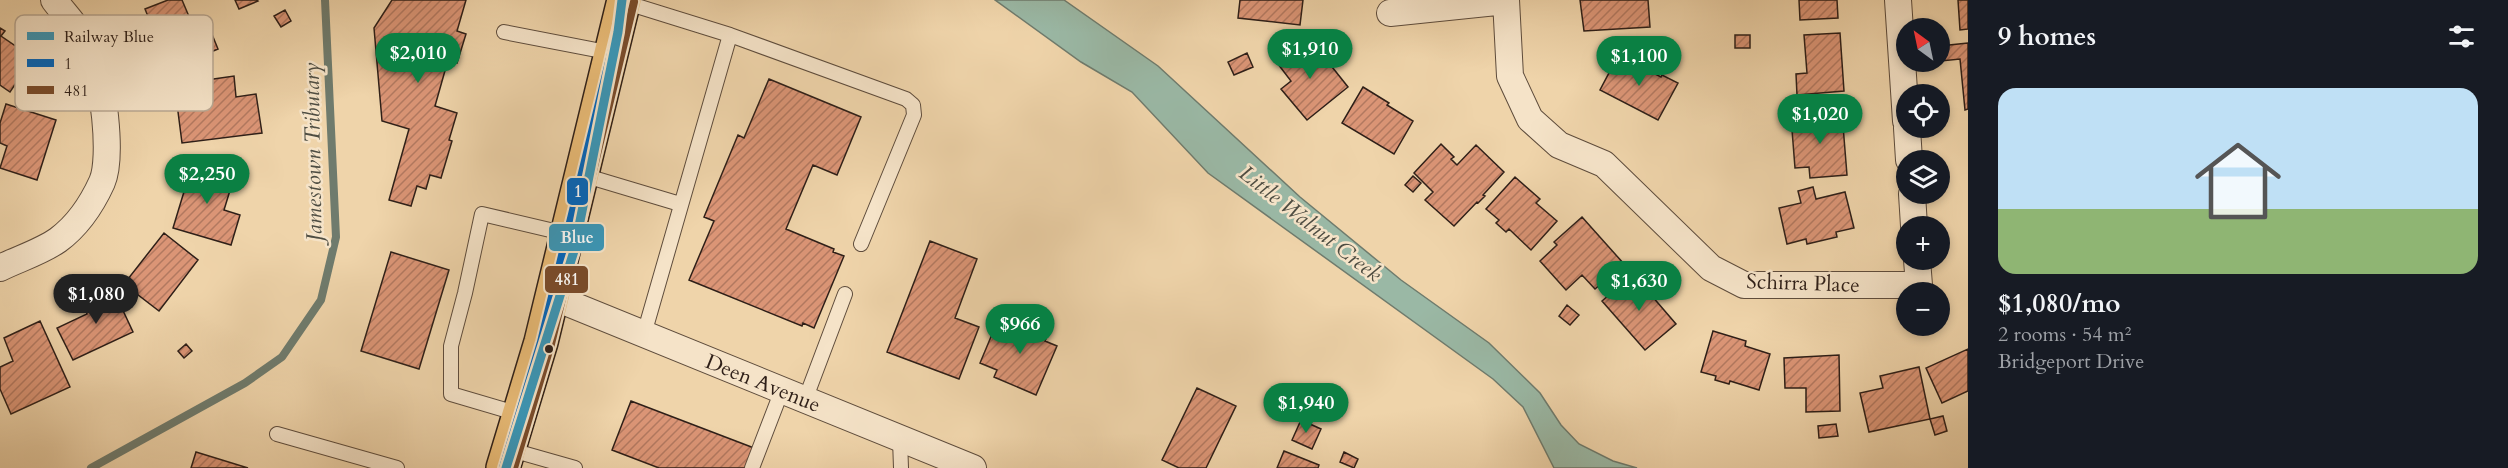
<!DOCTYPE html>
<meta charset="utf-8">
<style>
:root{--surface:#171b24;--page:#20242c;--text:#f1f3f6;--muted:#9ea1a6;--accent:#0b8043}
body{margin:0;font-family:Cardo,serif;background:var(--page);color:var(--text);height:100vh;display:flex;flex-direction:column;font-size:22px;white-space:nowrap}
*{box-sizing:border-box;margin:0}
p{font-size:20px;color:var(--muted)}
.icon{flex:none;width:33px;height:33px;fill:none;stroke:currentColor;stroke-width:2;stroke-linecap:round;stroke-linejoin:round}
.map{position:relative;flex:1;overflow:hidden}
.panel{display:flex;flex-direction:column;background:var(--surface);width:540px}
.panel>*{flex:none}
.needle{width:39px;rotate:327deg}
.controls{position:absolute;left:1896px;top:18px;display:grid;gap:12px}
.controls a{display:grid;place-items:center;width:54px;height:54px;border-radius:50%;background:var(--surface);box-shadow:0 3px 9px #0003;font-size:30px}
.price{position:absolute;translate:-50% -51px;padding:0 14px;border-radius:21px;background:var(--accent);color:#fff;font-size:20px;line-height:39px;filter:drop-shadow(0 2px 3px #0008)}
.price::after{content:'';position:absolute;left:50%;top:36px;width:18px;height:14px;margin-left:-9px;background:inherit;clip-path:polygon(0 0,100% 0,50% 100%)}
.price.on{background:#222;color:#fff}
ul{padding:0;list-style:none}
li{display:grid;align-content:center;gap:12px;height:318px;padding:0 30px}
li span{display:grid;place-items:center;height:186px;border-radius:18px;color:#555}
li>.icon{margin-inline-start:auto}
span .icon{width:108px;height:108px;fill:#fffc;stroke-width:1}
li b{font-size:26px}
h2{display:flex;justify-content:space-between;align-items:center;height:72px;padding:0 30px;font-size:26px}
main{display:flex;flex:1;min-height:0}
.map>svg:first-child{display:block}
.water{fill:#9ab8a5;stroke:#6f7b6d;stroke-width:1.5}
.lines{fill:none;stroke-linecap:round;stroke-linejoin:round}
.stream{stroke:#6f7b6d;stroke-width:8}
.building{fill:url(#building-hatch);stroke:#2e1f18;stroke-width:1.5}
.service-casing{stroke:#5e4c3c;stroke-width:16}
.minor-casing{stroke:#5e4c3c;stroke-width:28}
.primary-casing{stroke:#2e1f18;stroke-width:36}
.service{stroke:#f5e3c8;stroke-width:14}
.minor{stroke:#f5e3c8;stroke-width:26}
.primary{stroke:#e8ba75;stroke-width:33}
.bus-1-casing{stroke:#f5e3c8;stroke-width:12}
.bus-2-casing{stroke:#f5e3c8;stroke-width:12}
.bus-1{stroke:#0065bd;stroke-width:8}
.bus-2{stroke:#7a4b2a;stroke-width:8}
.rail-1-casing{stroke:#f5e3c8;stroke-width:14}
.rail-1{stroke:#3897b9;stroke-width:9}
.bus-dot{fill:#2e1f18;stroke:#f5e3c8;stroke-width:2}
.labels{text-anchor:middle;stroke-width:5;stroke-linejoin:round;paint-order:stroke}
.street-label{font-size:21px;fill:#2e1f18;stroke:#f5e3c8}
.water-label{font-size:22px;font-style:italic;fill:#4e4d42;stroke:#f5e3c8}
.key{fill:#f5e3c8;stroke:#b9a893;stroke-width:1.5}
.key-label{font-size:16px;fill:#2e1f18}
.line-badge{stroke:#f5e3c8;stroke-width:2}
.badge-label{font-size:16px;text-anchor:middle;font-weight:bold;fill:#fff}
</style>
<main>
<div class="map">
<svg width="1968" height="468" viewBox="0 0 1968 468">
<defs>
<pattern id="building-hatch" width="6" height="6" patternUnits="userSpaceOnUse" patternTransform="scale(1.5)"><rect width="6" height="6" fill="#db9576"/><path d="M-1 1l2-2M0 6l6-6M5 7l2-2" fill="none" stroke="#b27960"/></pattern>
</defs>
<rect width="100%" height="100%" fill="#efd4aa"/>
<filter id="stains"><feTurbulence type="fractalNoise" baseFrequency=".00333" numOctaves="4"/><feColorMatrix values="0 0 0 0 .2 0 0 0 0 .09 0 0 0 0 .02 0 0 0 .5 -.17"/></filter>
<radialGradient id="worn" r=".72"><stop offset=".6" stop-color="#630" stop-opacity="0"/><stop offset="1" stop-color="#630" stop-opacity=".3"/></radialGradient>
<!-- water -->
<path class="water" d="M995 0H1064L1158 66 1300 197 1401 280 1489 343 1540 393 1561 425 1579 444 1613 461 1637 468H1554L1523 407 1493 379 1208 173 1132 92 1081 62Z"/>
<g class="lines">
<!-- stream -->
<path class="stream" d="M91 468 245 383 282 357 321 300 336 237 325 0"/>
</g>
<!-- building -->
<path class="building" d="M168 0H182L196 33 209 27 218 49 169 69 145 9Z
M235 0H257L258 1 239 9Z
M392 0H466L457 31 466 34 457 63 448 60 435 106 457 113 449 140 452 141 441 178 430 175 426 189 417 186 411 206 389 200 409 129 382 121 374 28Z
M1240 0H1303L1300 25 1238 18Z
M1580 0H1648L1650 27 1584 31Z
M1799 0H1837L1838 18 1800 20Z
M1958 0H1968V29L1960 30Z
M285 10 291 21 281 27 274 16Z
M0 28 5 31 1 36 33 58 10 92 0 85Z
M1840 33 1844 91 1797 95 1796 74 1807 73 1804 35Z
M1735 35H1750V48H1735Z
M1309 38 1348 87 1307 120 1281 89 1291 81 1278 64Z
M1968 43V109L1965 110 1960 59 1941 61 1940 46Z
M1247 53 1253 67 1234 75 1228 62Z
M1619 54 1650 69 1649 71 1661 77 1662 75 1678 83 1658 120 1600 90Z
M234 76 236 97 256 94 262 133 182 143 177 104 202 100 200 81Z
M769 79 861 117 837 175 813 165 786 229 834 249 833 252 844 256 814 328 803 323 802 326 689 280 714 221 704 217 738 135 744 138Z
M1363 87 1389 103 1387 105 1413 121 1394 154 1342 123Z
M6 104 56 120 37 180 0 168 7 146 0 143V123Z
M1842 113 1847 175 1810 178 1809 167 1795 168 1791 117Z
M1441 144 1454 157 1451 159 1457 165 1476 145 1504 172 1483 195 1485 196 1478 203 1477 202 1454 226 1425 200 1433 192 1414 173Z
M193 162 235 174 224 210 240 215 231 245 173 228Z
M1413 176 1421 183 1413 192 1405 185Z
M1515 177 1540 199 1536 203 1557 221 1531 250 1509 229 1506 232 1496 223 1499 220 1486 209Z
M1813 187 1816 199 1845 192 1854 228 1836 232 1837 237 1807 244 1806 239 1787 244 1779 208 1801 203 1798 191Z
M1582 217 1624 264 1595 289 1582 275 1566 290 1540 261 1557 245 1554 242Z
M164 233 198 260 159 311 124 284Z
M930 241 977 259 955 318 979 327 959 379 887 352Z
M391 252 449 270 419 369 361 351Z
M1633 274 1676 324 1645 350 1602 301Z
M112 287 133 332 73 360 57 328 87 314 81 301Z
M1567 305 1579 315 1570 325 1559 316Z
M998 320 1022 331 1026 321 1050 331 1045 341 1057 346 1036 395 994 377 997 370 980 363Z
M40 321 70 387 11 414 0 389V367L13 361 4 338Z
M1713 331 1746 341 1745 346 1770 354 1759 390 1730 381 1729 384 1715 380 1716 376 1701 372Z
M186 344 192 351 184 358 178 351Z
M1968 349V391L1942 403 1926 368Z
M1839 355 1840 411 1806 412V388H1785L1784 358Z
M1919 367 1930 419 1869 432 1860 393 1883 388 1880 376Z
M1197 388 1236 406 1206 468H1179L1162 460Z
M631 401 754 448 746 468H659L612 450Z
M1943 416 1947 431 1935 435 1930 419Z
M1301 420 1321 429 1312 449 1292 440Z
M1836 424 1838 436 1819 438 1818 426Z
M1284 451 1319 465 1318 468H1277Z
M196 452 248 468H191Z
M1344 452 1358 459 1354 468 1340 462Z"/>
<g class="lines">
<!-- service casing -->
<g class="service-casing">
<path id="service" d="M624 2 730 35 644 334
M504 32 612 53
M730 35 906 99 913 105 914 115 861 244
M583 175 680 204
M805 400 845 294
M519 414 451 394V346L465 293 482 214 567 234
M277 434 397 468
M900 439 901 468
M508 449 575 468
M752 468 782 390"/>
</g>
<!-- minor casing -->
<g class="minor-casing">
<path id="minor" d="M1506 0 1510 76 1530 119 1559 145 1604 164 1711 268 1744 285H1919L1917 260
M1898 0 1906 121
M1390 13 1506 1
M1907 128 1909 160
M1912 194 1914 226
M0 268C18 259 41 252 58 240 77 226 92 204 102 182 113 157 103 78 91 52 82 32 67 17 54 0
M553 297 973 468"/>
</g>
<!-- primary casing -->
<g class="primary-casing">
<path id="primary" d="M503 468 541 342 624 0"/>
</g>
<!-- service -->
<use href="#service" class="service"/>
<!-- minor -->
<use href="#minor" class="minor"/>
<!-- primary -->
<use href="#primary" class="primary"/>
<!-- bus-1 casing -->
<g class="bus-1-casing">
<path id="bus-1" d="M503 468 541 342 624 0"/>
</g>
<!-- bus-2 casing -->
<g class="bus-2-casing">
<path id="bus-2" d="M514 468 551 344 634 2"/>
</g>
<!-- bus-1 -->
<use href="#bus-1" class="bus-1"/>
<!-- bus-2 -->
<use href="#bus-2" class="bus-2"/>
<!-- rail-1 casing -->
<g class="rail-1-casing">
<path id="rail-1" d="M506 468 574 251 618 32 622 0"/>
</g>
<!-- rail-1 -->
<use href="#rail-1" class="rail-1"/>
</g>
<!-- markers -->
<circle class="bus-dot" cx="549" cy="349" r="5"/>
<g class="labels">
<!-- street labels -->
<g class="street-label">
<text transform="translate(1803 283) rotate(2)" y="7">Schirra Place</text>
<text transform="translate(763 383) rotate(22)" y="7">Deen Avenue</text>
</g>
<!-- water labels -->
<g class="water-label">
<text transform="translate(312 152) rotate(-91)" y="8">Jamestown Tributary</text>
<text transform="translate(1311 223) rotate(38)" y="8">Little Walnut Creek</text>
</g>
</g>
<!-- legend -->
<rect x="15" y="15" width="198" height="96" rx="9" class="key"/>
<rect x="27" y="32" width="27" height="8" fill="#3897b9"/>
<rect x="27" y="59" width="27" height="8" fill="#0065bd"/>
<rect x="27" y="86" width="27" height="8" fill="#7a4b2a"/>
<g class="key-label">
<text x="64" y="42">Railway Blue</text>
<text x="64" y="69">1</text>
<text x="64" y="96">481</text>
</g>
<g class="line-badge">
<rect x="566" y="177" width="23" height="29" rx="6" fill="#0065bd"/>
<rect x="548" y="223" width="57" height="29" rx="6" fill="#3897b9"/>
<rect x="544" y="265" width="45" height="29" rx="6" fill="#7a4b2a"/>
</g>
<g class="badge-label">
<text x="578" y="197">1</text>
<text x="577" y="243">Blue</text>
<text x="567" y="285">481</text>
</g>
<rect width="100%" height="100%" filter="url(#stains)"/>
<rect width="100%" height="100%" fill="url(#worn)"/>
</svg>
<div class="controls">
<a><svg class="needle" viewBox="-14 -14 28 28"><path d="M0-13l5 13h-10z" fill="#e53935"/><path d="M0 13l5-13h-10z" fill="#9ea1a6"/></svg></a>
<a><svg class="icon" aria-label="locate" viewBox="0 0 24 24"><circle cx="12" cy="12" r="6"/><path d="M12 2v4M12 18v4M2 12h4M18 12h4"/></svg></a>
<a><svg class="icon" aria-label="layers" viewBox="0 0 24 24"><path d="M12 4l9 5-9 5-9-5zM3 14l9 5 9-5"/></svg></a>
<a>+</a>
<a>−</a>
</div>
<b class="price" style="left:1310px;top:80px">$1,910</b>
<b class="price" style="left:418px;top:84px">$2,010</b>
<b class="price" style="left:1639px;top:87px">$1,100</b>
<b class="price" style="left:1820px;top:145px">$1,020</b>
<b class="price" style="left:207px;top:205px">$2,250</b>
<b class="price" style="left:1639px;top:312px">$1,630</b>
<b class="price on" style="left:96px;top:325px">$1,080</b>
<b class="price" style="left:1020px;top:355px">$966</b>
<b class="price" style="left:1306px;top:434px">$1,940</b>
</div>
<section class="panel">
<h2>9 homes<svg class="icon" aria-label="filters" viewBox="0 0 24 24"><path d="M4 7h16M4 17h16"/><circle cx="9" cy="7" r="2"/><circle cx="15" cy="17" r="2"/></svg></h2>
<ul>
<li><span style="background:linear-gradient(#bfe0f5 65%,#8fb573 0)"><svg class="icon" aria-label="home" viewBox="0 0 24 24"><path d="M3 11l9-7 9 7M6 9v11h12V9"/></svg></span><div><b>$1,080/mo</b><p>2 rooms · 54 m²</p><p>Bridgeport Drive</p></div></li>
</ul>
</section>
</main>
